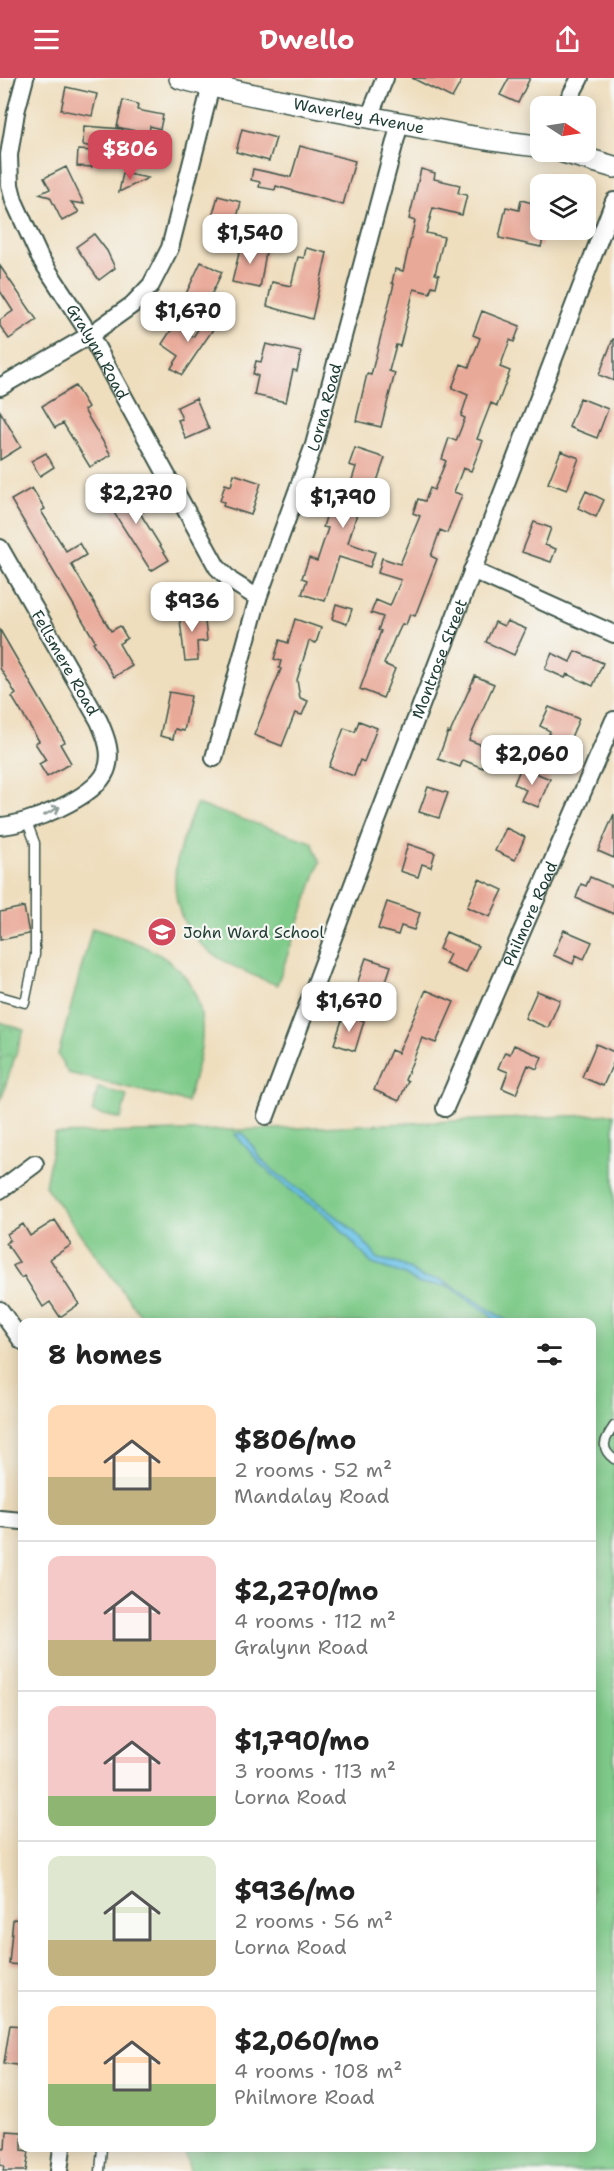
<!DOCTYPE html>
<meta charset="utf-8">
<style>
:root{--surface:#fff;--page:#f2f2f2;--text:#222;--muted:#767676;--line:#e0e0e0;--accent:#d1495b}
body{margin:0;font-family:"Shantell Sans",sans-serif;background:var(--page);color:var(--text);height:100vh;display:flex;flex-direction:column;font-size:22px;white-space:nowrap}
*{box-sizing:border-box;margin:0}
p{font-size:20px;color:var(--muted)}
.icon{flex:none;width:33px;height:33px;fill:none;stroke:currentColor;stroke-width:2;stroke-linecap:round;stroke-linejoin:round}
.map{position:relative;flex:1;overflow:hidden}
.sheet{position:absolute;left:18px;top:1240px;width:578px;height:834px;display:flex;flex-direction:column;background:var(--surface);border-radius:12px;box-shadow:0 3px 15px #0003}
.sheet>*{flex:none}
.needle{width:39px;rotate:102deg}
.controls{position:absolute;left:530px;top:18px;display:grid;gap:12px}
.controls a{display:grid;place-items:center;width:66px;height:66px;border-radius:12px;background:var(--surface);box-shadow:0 3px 15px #0003;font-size:30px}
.price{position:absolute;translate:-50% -51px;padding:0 14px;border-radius:12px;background:#fff;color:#222;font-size:20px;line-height:39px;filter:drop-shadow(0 2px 3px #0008)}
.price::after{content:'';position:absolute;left:50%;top:36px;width:18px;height:14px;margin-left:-9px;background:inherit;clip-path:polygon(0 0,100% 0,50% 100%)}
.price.on{background:var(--accent);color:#fff}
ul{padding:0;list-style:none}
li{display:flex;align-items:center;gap:18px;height:150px;padding:0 30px}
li+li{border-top:2px solid var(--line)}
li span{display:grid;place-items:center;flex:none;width:168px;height:120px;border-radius:12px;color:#555}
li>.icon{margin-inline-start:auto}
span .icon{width:72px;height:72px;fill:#fffc;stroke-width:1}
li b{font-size:26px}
h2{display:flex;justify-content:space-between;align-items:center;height:72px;padding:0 30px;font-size:26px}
header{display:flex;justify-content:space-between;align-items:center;height:78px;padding:0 30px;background:var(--accent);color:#fff;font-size:27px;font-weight:700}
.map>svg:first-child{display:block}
.grass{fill:#7fcb8a;stroke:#4f845f;stroke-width:1.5}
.park{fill:url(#park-crowns);stroke:#4f845f;stroke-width:1.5}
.water{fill:#6ac2e8;stroke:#44808e;stroke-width:1.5}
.building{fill:#e9a998}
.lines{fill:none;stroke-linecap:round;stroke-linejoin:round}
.service-casing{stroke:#3e5549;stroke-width:11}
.minor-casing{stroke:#3e5549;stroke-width:20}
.tertiary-casing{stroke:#3e5549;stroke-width:24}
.service{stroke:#fff;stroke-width:8}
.minor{stroke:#fff;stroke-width:16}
.tertiary{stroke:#fff;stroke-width:21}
.oneway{stroke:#8f9e9a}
.labels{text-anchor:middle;stroke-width:4.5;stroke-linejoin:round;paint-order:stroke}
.street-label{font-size:16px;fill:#1f3d34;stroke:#f6f6f2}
.poi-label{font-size:16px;fill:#1f3d34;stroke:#f6f6f2;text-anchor:start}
</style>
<header><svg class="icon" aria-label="menu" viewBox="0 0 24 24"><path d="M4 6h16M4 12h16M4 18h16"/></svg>Dwello<svg class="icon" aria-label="share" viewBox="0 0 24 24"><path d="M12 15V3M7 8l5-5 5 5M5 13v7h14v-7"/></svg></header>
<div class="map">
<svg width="614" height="2093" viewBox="0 0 614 2093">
<defs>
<pattern id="park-crowns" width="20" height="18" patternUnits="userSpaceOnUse" patternTransform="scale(1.5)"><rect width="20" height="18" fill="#7fcb8a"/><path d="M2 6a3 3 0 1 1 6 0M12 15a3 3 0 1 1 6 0" fill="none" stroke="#67a672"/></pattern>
</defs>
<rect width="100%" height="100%" fill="#f6f6f2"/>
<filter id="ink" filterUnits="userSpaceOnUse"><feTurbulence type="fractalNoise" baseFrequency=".0167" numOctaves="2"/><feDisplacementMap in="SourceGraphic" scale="12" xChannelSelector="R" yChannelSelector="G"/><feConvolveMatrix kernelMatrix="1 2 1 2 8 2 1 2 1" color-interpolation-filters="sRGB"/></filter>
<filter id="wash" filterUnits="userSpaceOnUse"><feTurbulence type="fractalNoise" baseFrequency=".008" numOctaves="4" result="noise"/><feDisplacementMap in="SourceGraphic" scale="24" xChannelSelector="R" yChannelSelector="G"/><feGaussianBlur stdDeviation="1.35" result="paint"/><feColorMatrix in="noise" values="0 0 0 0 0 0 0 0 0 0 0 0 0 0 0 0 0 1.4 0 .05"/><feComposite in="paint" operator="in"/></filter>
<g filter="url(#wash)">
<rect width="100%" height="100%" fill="#efdebe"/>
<!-- grass -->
<path class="grass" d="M196 726 312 764 320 784 277 907C226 887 174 866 175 802 175 776 187 750 196 726Z
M92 850C143 866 198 882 202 946 204 972 194 999 187 1024L68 995 58 977Z
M98 1010 127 1017 121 1041 92 1034Z
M614 1036V2093H190L184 2070H591V1245H146L45 1108 55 1056 274 1051Z"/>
<!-- park -->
<path class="park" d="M0 944 24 952 0 1024Z"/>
<!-- water -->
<path class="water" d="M242 1055C253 1064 256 1079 268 1088 305 1119 350 1140 378 1181L399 1185 423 1200 439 1201 451 1207 510 1245H496L488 1235 448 1208 419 1206 403 1196 372 1186 334 1144 324 1135 299 1119 262 1088 235 1056Z"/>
<g id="blocks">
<!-- building -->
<path class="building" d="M412 0H463L452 20Z
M509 0H530L518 25 500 17Z
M66 9 97 16 92 38 61 32Z
M123 22 138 26 137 32 163 37 160 51 150 48 149 56 117 49Z
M84 48 123 51 118 75 83 67Z
M242 51 276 60 269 83 236 74Z
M300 68 355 83 343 127 276 108 275 112 259 109 260 104 251 102 253 91 291 99Z
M78 72 93 73 92 89 77 88Z
M66 89 84 126 71 124 79 134 62 143 50 119 39 116 50 111 44 100Z
M421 91 435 95 434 101 460 107 458 115 467 117 462 137 433 130 426 155 444 159 435 196 439 197 436 209 432 208 430 215 414 211 400 268 396 267 389 293 395 295 381 349 356 343 367 296 371 297 394 206 392 205 395 191 403 193 415 143 409 141Z
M123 95 148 100 119 114Z
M218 118 241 124 231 163 207 157Z
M521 122 540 127V152H545L541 169 499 160 506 129 519 132Z
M94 156 107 173 115 190 99 202 76 169Z
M242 163 267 168 260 210 232 204Z
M306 170 327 175 312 241 267 228 272 204 291 208 298 179 304 180Z
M201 184 222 194 206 228 185 218Z
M0 188 37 242 9 261 0 248V242L13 233 0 213Z
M482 233 520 248 514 264 510 262 500 289 510 293 497 328 491 325 477 361 483 363 471 393 463 390 454 414 462 417 447 455 440 452 431 478 437 481 415 538 410 536 406 547 402 546 396 559H395L384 586 395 591 383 620 360 611 381 553 378 552 383 539 371 535 376 522 390 528 401 502 378 495 382 480 400 486 420 438 413 435 418 421 425 423 430 410 434 412 446 383 442 381 449 360 456 363 465 340 461 338 468 317 452 310 461 286 469 289 480 260 473 257Z
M208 237 218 244 182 297 171 290 179 278 162 266 175 246 193 259Z
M613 261H614V303L599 297Z
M266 266 301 274 297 293 293 292 286 324 254 317 258 298 253 296 256 283 261 284Z
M75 308 88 329 84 332 111 377 90 389 63 345 55 350 42 328Z
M196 320 209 351 186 361 178 342 182 341 177 329Z
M580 320 608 331 597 360 569 349Z
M0 333 21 369 0 382Z
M355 370 385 380 375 409 366 406 348 465 375 474 370 489 339 479 325 523 302 516 307 502 302 500 309 480 317 483 328 450 323 449 329 429 342 433 356 389 349 387Z
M561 373 579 380 567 412 548 405Z
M46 375 54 389 40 398 31 383Z
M234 396 261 405 251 437 223 428 224 424 220 423 225 406 231 408Z
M128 405 145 432 140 435 169 482 151 493 104 419Z
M32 410 45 431 41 433 66 473 79 465 86 477 71 486 111 553 120 548 127 560 119 566 132 588 114 599 93 564 95 563 11 422Z
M586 413 604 422 596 439 578 430Z
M534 444 551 450 545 467 556 471 551 484 522 474Z
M336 526 352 531 347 546 332 541Z
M198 531 199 544 205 543 207 563 197 564 198 582 185 583 179 534Z
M295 541 321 550 316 565 309 563 297 602 300 620 308 623 302 637 295 635 282 668 254 657 281 591 279 590 281 583 274 581 280 562 288 565Z
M507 543 526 551 514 577 486 564 495 544 504 548Z
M0 552 65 664 60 666 71 685 47 699 39 686 46 682 35 665 39 663 12 619 16 616 0 590Z
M575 573 603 585 593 608 567 596 565 600 545 591 552 575 570 584Z
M475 598 494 606 469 662 490 670 483 690 463 682 460 689 438 681 448 654 450 655Z
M169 614 191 618 184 653 175 651 173 661 160 658Z
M549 629 579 641 565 673 546 664 550 653 540 648Z
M359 643 377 650 364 684 360 682 354 698 329 689 344 650 355 654Z
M521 689 550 701 538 729 521 722 526 712 514 706Z
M428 709 448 715 439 740 419 734Z
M614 736V780L598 773Z
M506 750 525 759 515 782 495 773Z
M408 766 435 775 431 789 422 786 418 799 400 793Z
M590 799 614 809V836L576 820 581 806 586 808Z
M479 801 503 812 490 839 467 829Z
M387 824 420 835 414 852 401 848 398 857 378 851Z
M24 829 29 856 0 862V834Z
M564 852 592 864 584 881 576 877 573 886 553 877Z
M446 854 478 868 466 895 445 886 450 876 439 871Z
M366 880 391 888 381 918 356 909Z
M426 912 454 924 436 965 422 960 405 1002 408 1003 399 1023 374 1012 391 972 398 975Z
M537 913 560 922 548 950 525 940Z
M344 936 364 943 355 973 334 966Z
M596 966 614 974V983L603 1008 582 999Z
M514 967 542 979 537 991 528 987 516 1016 502 1010 508 994 498 990 505 974 510 976Z
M55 1142 71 1167 50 1181 79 1226 60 1239 50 1224 43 1229 24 1198 21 1200 13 1188 19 1184 6 1165 10 1162 7 1156 23 1146 30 1158Z
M13 1841 22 1842V1887L9 1886Z
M10 1947 22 1948V1988L4 1985Z
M6 2053 22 2054V2072L29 2073 26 2093H3L4 2088 0 2087V2069L5 2070Z"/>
</g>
</g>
<g filter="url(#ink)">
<use href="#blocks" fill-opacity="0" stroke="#3e5549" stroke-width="1.5"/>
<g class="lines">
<!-- service casing -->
<g class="service-casing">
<path id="service" d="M0 918 25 925 35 877V765L27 744
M614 1348C605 1361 599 1370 614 1381
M100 2093 102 2070"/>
</g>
<!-- minor casing -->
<g class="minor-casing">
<g id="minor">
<path id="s1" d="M25 0 16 34 9 77 10 107 14 123 40 180 90 257 217 489 231 503 258 520"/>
<path d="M565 28 580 0"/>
<path d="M369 39 385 0"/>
<path d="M0 309 90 257 132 227 151 207 170 170 213 0"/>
<path id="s2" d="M0 470 99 643C106 659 113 676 106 693 95 720 27 747 0 748"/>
<path d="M472 492 614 556"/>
<path id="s3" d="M214 680 258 520 314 367 400 45"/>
<path id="s4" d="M445 1030 614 642"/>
<path id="s5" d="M266 1038 373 753 614 123"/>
<path d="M0 1112 35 1086"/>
<path d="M0 1232 22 1263"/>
<path d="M0 1441 22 1443"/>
<path d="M59 2093 62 2070"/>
</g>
</g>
<!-- tertiary casing -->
<g class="tertiary-casing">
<g id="tertiary">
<path id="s6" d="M180 0C243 17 308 27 373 40 428 50 484 63 540 68"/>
<path d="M563 74 614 89"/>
</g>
</g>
<!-- service -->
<use href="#service" class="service"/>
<!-- minor -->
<use href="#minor" class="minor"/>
<!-- tertiary -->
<use href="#tertiary" class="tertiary"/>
</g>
<!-- one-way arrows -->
<defs><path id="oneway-shaft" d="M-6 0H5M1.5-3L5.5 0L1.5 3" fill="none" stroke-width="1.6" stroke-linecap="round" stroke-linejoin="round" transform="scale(1.5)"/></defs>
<use class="oneway" href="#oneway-shaft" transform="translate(52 733) rotate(-28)"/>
</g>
<!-- icons -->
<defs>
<g id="school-disc" transform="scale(1.5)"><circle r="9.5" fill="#d1495b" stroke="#f6f6f2"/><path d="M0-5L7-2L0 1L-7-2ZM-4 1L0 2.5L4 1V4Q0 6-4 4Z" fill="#fff"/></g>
</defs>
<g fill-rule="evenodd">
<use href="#school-disc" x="162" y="854"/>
</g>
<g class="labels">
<!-- street labels -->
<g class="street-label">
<text dy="6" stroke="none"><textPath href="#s6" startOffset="183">Waverley Avenue</textPath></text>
<text dy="6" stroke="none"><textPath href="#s1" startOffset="298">Gralynn Road</textPath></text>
<text dy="6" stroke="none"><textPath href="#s3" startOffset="368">Lorna Road</textPath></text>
<text dy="6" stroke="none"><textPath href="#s5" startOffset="489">Montrose Street</textPath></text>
<text dy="6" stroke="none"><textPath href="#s2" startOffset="132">Fellsmere Road</textPath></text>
<text dy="6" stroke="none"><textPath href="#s4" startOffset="212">Philmore Road</textPath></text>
</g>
<!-- poi labels -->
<g class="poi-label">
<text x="183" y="860">John Ward School</text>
</g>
</g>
</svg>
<div class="controls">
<a><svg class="needle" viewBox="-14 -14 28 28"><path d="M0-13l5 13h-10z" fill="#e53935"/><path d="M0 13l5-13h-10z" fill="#767676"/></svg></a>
<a><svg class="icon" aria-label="layers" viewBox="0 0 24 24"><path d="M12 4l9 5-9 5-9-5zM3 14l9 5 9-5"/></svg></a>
</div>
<b class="price on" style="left:130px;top:103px">$806</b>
<b class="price" style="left:250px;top:187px">$1,540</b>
<b class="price" style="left:188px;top:265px">$1,670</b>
<b class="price" style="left:136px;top:447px">$2,270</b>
<b class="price" style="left:343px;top:451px">$1,790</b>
<b class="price" style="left:192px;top:555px">$936</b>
<b class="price" style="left:532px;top:708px">$2,060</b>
<b class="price" style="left:349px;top:955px">$1,670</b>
<section class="sheet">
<h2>8 homes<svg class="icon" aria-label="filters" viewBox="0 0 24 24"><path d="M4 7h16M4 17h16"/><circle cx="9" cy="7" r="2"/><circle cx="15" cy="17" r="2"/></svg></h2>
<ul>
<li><span style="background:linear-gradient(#ffd9b3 60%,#c2b280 0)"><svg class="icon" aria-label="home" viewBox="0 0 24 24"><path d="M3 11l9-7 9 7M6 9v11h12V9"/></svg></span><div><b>$806/mo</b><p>2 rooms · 52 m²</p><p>Mandalay Road</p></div></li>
<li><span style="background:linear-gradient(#f6c9c9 70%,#c2b280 0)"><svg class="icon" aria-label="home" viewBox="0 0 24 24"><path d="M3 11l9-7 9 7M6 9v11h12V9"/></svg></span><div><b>$2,270/mo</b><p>4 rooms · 112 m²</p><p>Gralynn Road</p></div></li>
<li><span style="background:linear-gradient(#f6c9c9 75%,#8fb573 0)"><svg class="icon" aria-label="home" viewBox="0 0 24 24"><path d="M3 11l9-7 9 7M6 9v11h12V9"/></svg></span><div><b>$1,790/mo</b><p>3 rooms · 113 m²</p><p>Lorna Road</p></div></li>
<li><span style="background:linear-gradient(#dfe7d0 70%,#c2b280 0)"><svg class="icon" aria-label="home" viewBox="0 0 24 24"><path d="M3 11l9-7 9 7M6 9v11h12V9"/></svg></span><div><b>$936/mo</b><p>2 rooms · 56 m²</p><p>Lorna Road</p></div></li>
<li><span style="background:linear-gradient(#ffd9b3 65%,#8fb573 0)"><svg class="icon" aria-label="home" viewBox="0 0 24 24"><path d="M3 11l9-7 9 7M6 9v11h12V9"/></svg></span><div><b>$2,060/mo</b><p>4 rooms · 108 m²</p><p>Philmore Road</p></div></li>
</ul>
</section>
</div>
